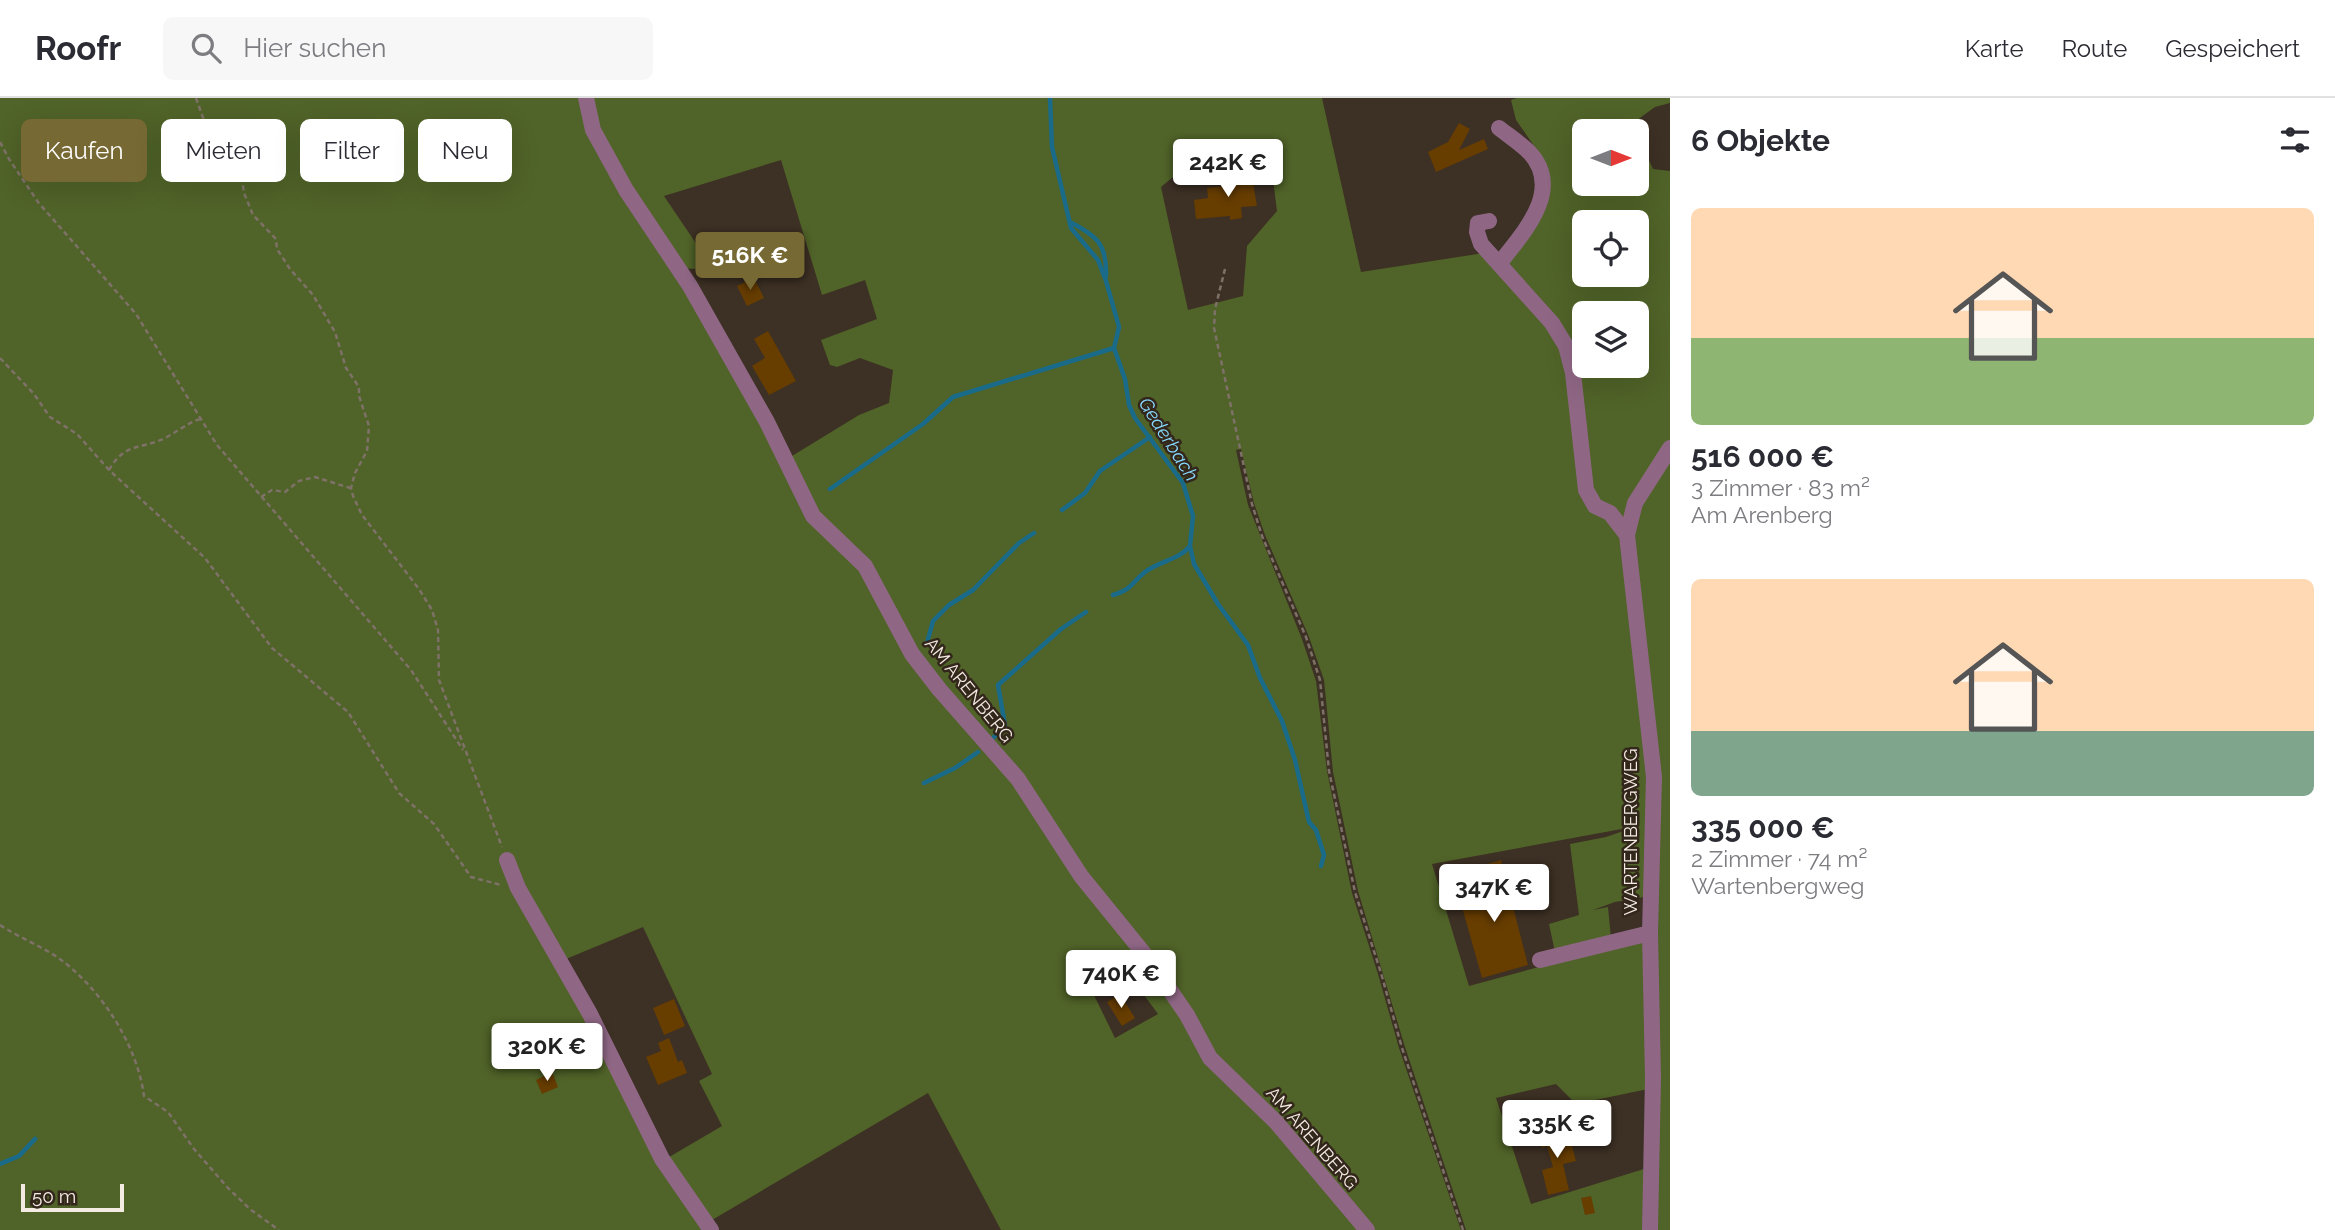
<!DOCTYPE html>
<html lang="de">
<meta charset="utf-8">
<style>
:root{--surface:#fff;--page:#f7f7f7;--text:#2b2b33;--muted:#7c7c81;--line:#e1e1e2;--accent:#776934}
body{margin:0;font-family:Raleway,sans-serif;background:var(--page);color:var(--text);height:100vh;display:flex;flex-direction:column;font-size:26px;white-space:nowrap}
*{box-sizing:border-box;margin:0}
p{font-size:23px;color:var(--muted)}
.icon{flex:none;width:38px;height:38px;fill:none;stroke:currentColor;stroke-width:2;stroke-linecap:round;stroke-linejoin:round}
.map{position:relative;flex:1;overflow:hidden}
.details{display:flex;flex-direction:column;background:var(--surface);width:665px}
.details>*{flex:none}
.top-card{position:absolute;left:21px;top:21px;width:665px;height:63px;display:flex;gap:14px}
.needle{width:46px;rotate:90deg}
.tools{position:absolute;left:1572px;top:21px;display:grid;gap:14px}
.tools a{display:grid;place-items:center;width:77px;height:77px;border-radius:10px;background:var(--surface);box-shadow:0 7px 28px #0002;font-size:35px}
.scale{position:absolute;left:21px;bottom:18px;width:103px;box-sizing:border-box;padding-left:7px;border:4px solid #f4ebe3;border-top:0;font-size:19px;line-height:24px;white-space:nowrap;color:#f4ebe3;-webkit-text-stroke:5px #33261b;paint-order:stroke}
.price{position:absolute;translate:-50% -60px;padding:0 16px;border-radius:7px;background:#fff;color:#222;font-size:23px;line-height:46px;filter:drop-shadow(0 2px 4px #0008)}
.price::after{content:'';position:absolute;left:50%;top:42px;width:21px;height:16px;margin-left:-10px;background:inherit;clip-path:polygon(0 0,100% 0,50% 100%)}
.price.selected{background:var(--accent);color:#fff}
ul{padding:0;list-style:none}
li{display:grid;align-content:center;gap:14px;height:371px;padding:0 21px}
li span{display:grid;place-items:center;height:217px;border-radius:10px;color:#555}
li>.icon{margin-inline-start:auto}
span .icon{width:126px;height:126px;fill:#fffc;stroke-width:1}
li b{font-size:30px}
h2{display:flex;justify-content:space-between;align-items:center;height:84px;padding:0 21px;font-size:30px}
.tag{padding:0 24px;border-radius:10px;background:var(--surface);box-shadow:0 7px 28px #0002;font-size:24px;line-height:63px}
.tag.selected{background:var(--accent);color:#fff}
header{display:flex;align-items:center;gap:42px;box-sizing:border-box;height:98px;padding:0 35px;background:var(--surface);border-bottom:2px solid var(--line)}
header strong{font-size:33px}
nav{display:flex;gap:38px;margin-inline-start:auto;font-size:24px}
.search{width:490px;height:63px;background:var(--page);display:flex;align-items:center;gap:18px;box-sizing:border-box;padding:0 24px;border-radius:10px;color:var(--muted);font-size:26px}
main{display:flex;flex:1;min-height:0}
.map>svg:first-child{display:block}
.green{fill:#506328;fill-rule:evenodd}
.lines{fill:none;stroke-linecap:round;stroke-linejoin:round}
.stream{stroke:#196b89;stroke-width:4.5}
.building{fill:#673d00}
.path{stroke:#7e7268;stroke-width:2.5;stroke-dasharray:5 3.5;stroke-linecap:butt}
.minor{stroke:#8f6785;stroke-width:16}
.labels{text-anchor:middle;stroke-width:5;stroke-linejoin:round;paint-order:stroke}
.street-label{font-size:18px;fill:#f4ebe3;stroke:#33261b}
.water-label{font-size:19px;font-style:italic;fill:#87d9fe;stroke:#33261b}
</style>
<header>
<strong>Roofr</strong>
<div class="search"><svg class="icon" aria-label="search" viewBox="0 0 24 24"><circle cx="10" cy="10" r="6"/><path d="M15 15l6 6"/></svg>Hier suchen</div>
<nav><a>Karte</a><a>Route</a><a>Gespeichert</a></nav>
</header>
<main>
<div class="map">
<svg width="1670" height="1132" viewBox="0 0 1670 1132">
<rect width="100%" height="100%" fill="#3d3024"/>
<!-- green -->
<path class="green" d="M0 0H1322L1361 174 1484 155 1550 227 1563 249 1570 276 1584 393 1592 411 1609 417 1623 435 1649 657 1644 799 1615 804 1593 812 1608 809 1611 840 1555 854 1549 826 1579 817 1570 746 1606 739 1638 728 1432 766 1469 888 1645 840 1648 991 1576 1006 1556 986 1496 1000 1531 1106 1647 1070 1642 1132H1466L1405 949 1358 793 1333 674 1324 582 1309 539 1265 437 1254 405 1241 351 1236 352 1248 407 1302 541 1316 583 1327 673 1352 795 1378 876 1399 950 1461 1132H1373L1367 1127 1278 1021 1213 958 1191 915 1154 861 1144 866 1183 919 1206 961 1273 1025 1362 1132H1001L928 995 712 1122 664 1062 722 1028 699 983 712 976 643 829 566 861 519 779 511 760 502 763 508 781 585 919 639 1032 658 1066 704 1132H0ZM1269 50 1277 113 1247 148 1243 198 1188 212 1161 89 1191 64ZM781 62 822 197 865 182 877 221 821 242 830 267 837 269 860 260 893 272 889 305 859 317 792 358 769 312 756 311C728 265 703 219 680 170L714 172 664 98ZM1127 874 1158 916 1115 940 1089 887Z
M1517 0H1670V5L1655 9 1633 25 1636 33H1584V86H1636V34L1653 71 1670 73V344L1625 429 1589 391 1568 248 1502 165 1537 122V52L1516 22 1511 2ZM1584 124H1636V177H1584ZM1584 215H1636V268H1584Z
M1670 354V1132H1652L1656 656 1630 438 1638 406Z"/>
<g class="lines">
<!-- stream -->
<path class="stream" d="M1050 0 1052 49 1071 130 1098 162 1106 183 1119 229 1114 250 1125 281 1129 307 1135 320 1183 385 1193 418 1190 448 1194 466 1218 506 1248 547 1260 580 1282 623 1295 662 1309 724 1316 732 1324 757 1321 768
M1070 124C1097 138 1107 146 1106 178
M830 391 923 326 953 299 1114 250
M1062 412 1085 395 1100 373 1150 339
M1113 497C1133 491 1131 485 1145 474 1159 463 1179 462 1190 448
M927 545 933 523 949 507 973 492 1019 445 1034 435
M994 639 1005 627 998 587 1061 531 1086 514
M924 685 955 670 978 654
M0 1066 19 1058 35 1041"/>
</g>
<!-- building -->
<path class="building" d="M1459 25 1470 31 1459 52 1484 41 1488 51 1436 74 1428 54 1448 44Z
M1251 73 1257 108 1241 109 1242 120 1230 122V118L1196 121 1194 102 1208 100 1207 90 1233 87 1231 77Z
M754 180 764 200 747 208 737 188Z
M768 233 796 283 769 297 752 268 765 260 754 241Z
M1501 762 1528 867 1482 880 1458 795 1489 787 1484 767Z
M1120 896 1135 920 1122 928 1107 904Z
M674 901 685 928 664 937 653 910Z
M669 940 678 964 682 962 687 975 658 987 646 959 661 953 658 945Z
M552 974 558 989 542 996 536 982Z
M1567 1030 1576 1063 1563 1066 1569 1092 1548 1097 1542 1072 1553 1069 1547 1048 1542 1050 1539 1038Z
M1591 1098 1595 1115 1585 1117 1581 1100Z"/>
<g class="lines">
<!-- path -->
<path class="path" d="M196 0 211 42 241 74 244 95 253 117 276 141 277 151 290 171 313 197 335 234 346 270 359 289V298L369 328 367 353 355 375 351 390 353 398 362 417 419 491 432 512 438 532 439 582 502 749
M0 44 9 61 38 104 136 216 217 347 411 572 463 652
M1225 171 1215 211 1214 230 1252 406 1262 438 1306 539 1320 582 1329 673 1355 794 1381 875 1402 950 1463 1132
M0 260 34 296 50 319 77 336 109 372 205 460 272 550 348 614 399 695 434 726 471 779 501 787
M109 372C125 344 140 352 165 340 177 334 187 325 200 321
M261 399 272 392 285 394 299 383 315 379 350 390
M0 827C18 839 39 847 57 859 100 889 137 946 144 998L168 1014 194 1051 228 1090 251 1112 279 1132"/>
<!-- minor -->
<path class="minor" d="M586 0 593 32 626 92 690 188 767 324 813 418 865 468 912 556 939 591 1018 681 1081 778 1150 863 1187 917 1210 960 1276 1024 1367 1132
M1499 30C1509 38 1520 45 1529 54 1565 92 1522 136 1499 166
M1489 123 1478 125 1477 134 1481 146 1552 225 1566 248 1573 275 1586 392 1595 408 1610 415 1627 437
M507 762 518 790 590 916 662 1061 711 1132
M1540 862 1650 835
M1650 1132 1653 980 1650 835 1654 679 1627 437 1635 405 1670 350"/>
</g>
<g class="labels">
<!-- street labels -->
<g class="street-label">
<text transform="translate(969 592) rotate(51)" y="6">AM ARENBERG</text>
<text transform="translate(1631 734) rotate(-90)" y="6">WARTENBERGWEG</text>
<text transform="translate(1312 1040) rotate(49)" y="6">AM ARENBERG</text>
</g>
<!-- water labels -->
<g class="water-label">
<text transform="translate(1169 341) rotate(58)" y="7">Gederbach</text>
</g>
</g>
</svg>
<div class="tools">
<a><svg class="needle" viewBox="-14 -14 28 28"><path d="M0-13l5 13h-10z" fill="#e53935"/><path d="M0 13l5-13h-10z" fill="#7c7c81"/></svg></a>
<a><svg class="icon" aria-label="locate" viewBox="0 0 24 24"><circle cx="12" cy="12" r="6"/><path d="M12 2v4M12 18v4M2 12h4M18 12h4"/></svg></a>
<a><svg class="icon" aria-label="layers" viewBox="0 0 24 24"><path d="M12 4l9 5-9 5-9-5zM3 14l9 5 9-5"/></svg></a>
</div>
<div class="scale">50 m</div>
<b class="price" style="left:1228px;top:101px">242K €</b>
<b class="price selected" style="left:750px;top:194px">516K €</b>
<b class="price" style="left:1494px;top:826px">347K €</b>
<b class="price" style="left:1121px;top:912px">740K €</b>
<b class="price" style="left:547px;top:985px">320K €</b>
<b class="price" style="left:1557px;top:1062px">335K €</b>
<div class="top-card">
<a class="tag selected">Kaufen</a>
<a class="tag">Mieten</a>
<a class="tag">Filter</a>
<a class="tag">Neu</a>
</div>
</div>
<section class="details">
<h2>6 Objekte<svg class="icon" aria-label="filters" viewBox="0 0 24 24"><path d="M4 7h16M4 17h16"/><circle cx="9" cy="7" r="2"/><circle cx="15" cy="17" r="2"/></svg></h2>
<ul>
<li><span style="background:linear-gradient(#ffd9b3 60%,#8fb573 0)"><svg class="icon" aria-label="home" viewBox="0 0 24 24"><path d="M3 11l9-7 9 7M6 9v11h12V9"/></svg></span><div><b>516 000 €</b><p>3 Zimmer · 83 m²</p><p>Am Arenberg</p></div></li>
<li><span style="background:linear-gradient(#ffd9b3 70%,#7fa58c 0)"><svg class="icon" aria-label="home" viewBox="0 0 24 24"><path d="M3 11l9-7 9 7M6 9v11h12V9"/></svg></span><div><b>335 000 €</b><p>2 Zimmer · 74 m²</p><p>Wartenbergweg</p></div></li>
</ul>
</section>
</main>
